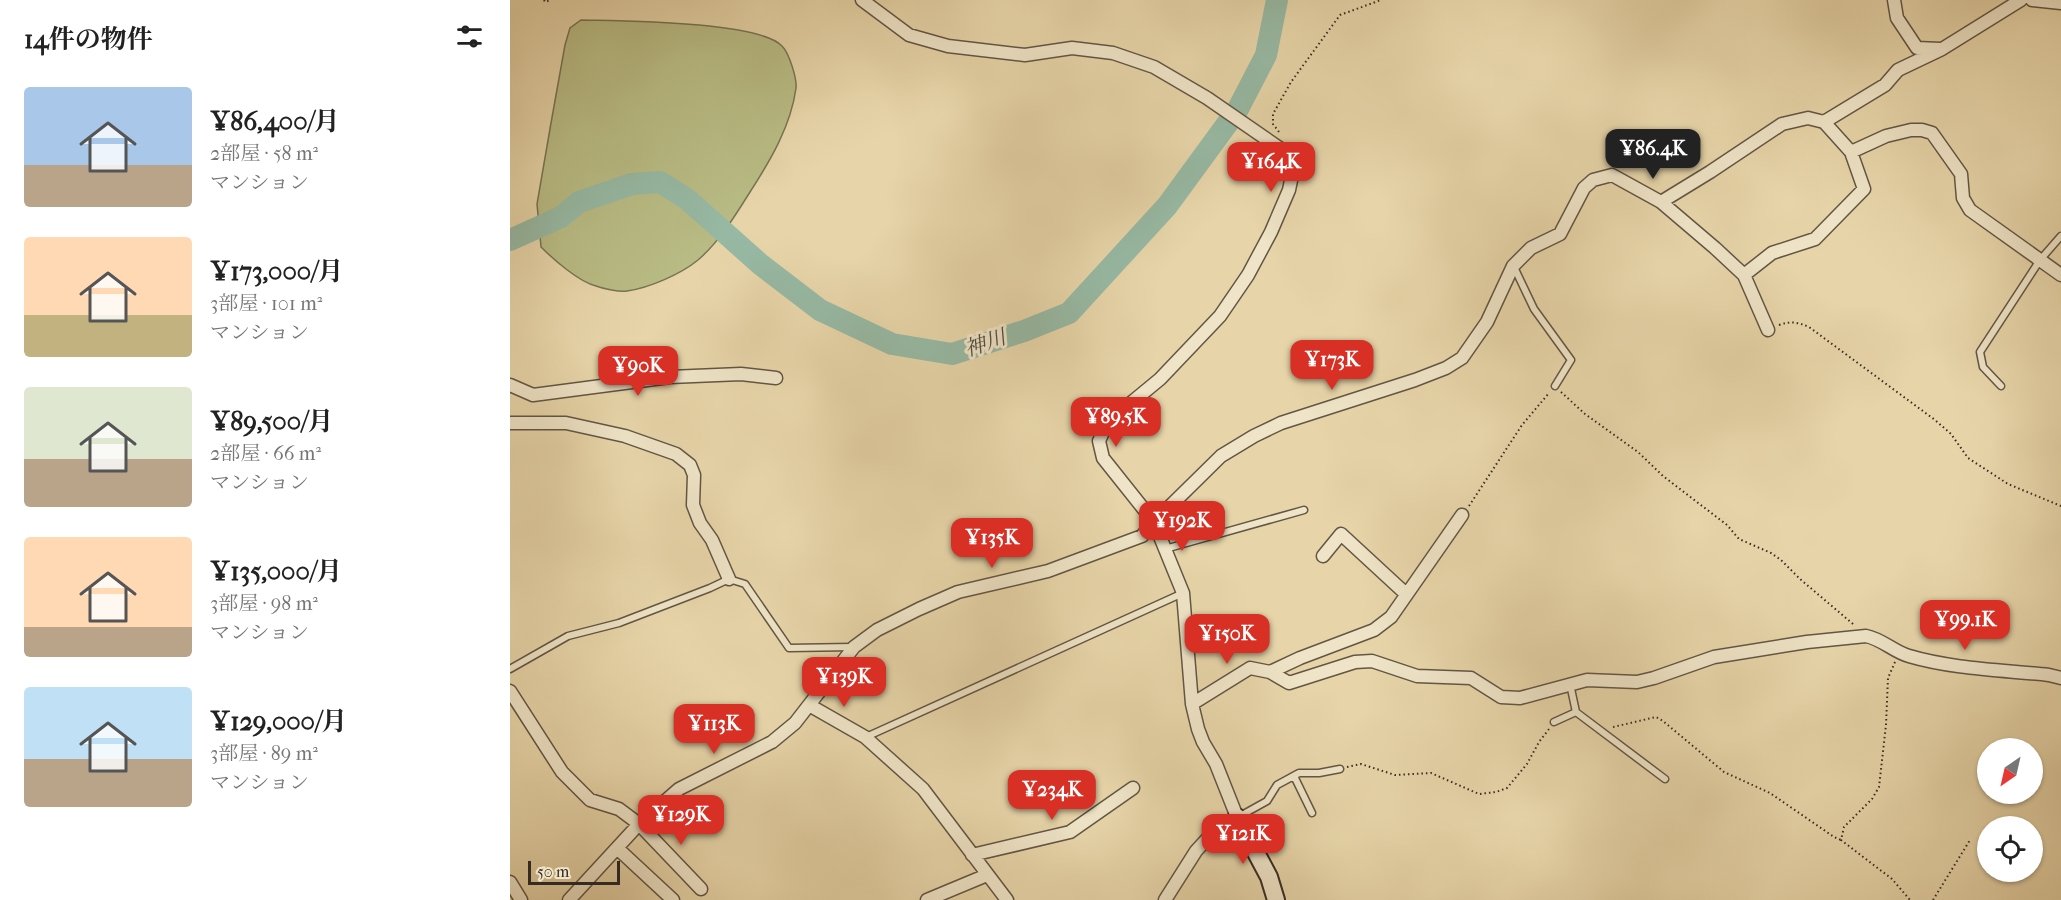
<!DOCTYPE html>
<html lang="ja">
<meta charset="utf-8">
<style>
:root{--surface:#fff;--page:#f2f2f2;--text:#222;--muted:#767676;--accent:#d93025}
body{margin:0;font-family:"IM FELL French Canon","Noto Serif JP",serif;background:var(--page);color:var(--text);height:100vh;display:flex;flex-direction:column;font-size:22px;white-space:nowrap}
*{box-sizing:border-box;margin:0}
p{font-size:20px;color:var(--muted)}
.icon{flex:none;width:33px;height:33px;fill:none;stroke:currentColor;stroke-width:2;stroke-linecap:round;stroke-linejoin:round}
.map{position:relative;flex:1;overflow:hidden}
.drawer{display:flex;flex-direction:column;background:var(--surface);width:510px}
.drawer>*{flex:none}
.needle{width:39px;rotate:214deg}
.controls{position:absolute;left:1467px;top:738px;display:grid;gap:12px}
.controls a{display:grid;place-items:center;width:66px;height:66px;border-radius:50%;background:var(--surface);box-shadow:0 2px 4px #0004;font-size:30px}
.scale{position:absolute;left:18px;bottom:15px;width:92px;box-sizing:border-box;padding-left:6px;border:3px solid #362b23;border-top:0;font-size:16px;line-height:21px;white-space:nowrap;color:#362b23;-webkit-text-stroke:4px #efe4c7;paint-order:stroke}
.price{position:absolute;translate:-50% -51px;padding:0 14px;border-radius:12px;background:var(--accent);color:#fff;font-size:20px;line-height:39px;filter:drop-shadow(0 2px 3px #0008)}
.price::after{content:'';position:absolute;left:50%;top:36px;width:18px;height:14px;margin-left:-9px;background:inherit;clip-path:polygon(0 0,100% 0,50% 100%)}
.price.current{background:#222;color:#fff}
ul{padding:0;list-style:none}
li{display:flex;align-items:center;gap:18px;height:150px;padding:0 24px}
li span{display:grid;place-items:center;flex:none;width:168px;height:120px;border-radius:6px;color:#555}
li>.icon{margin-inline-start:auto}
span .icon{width:72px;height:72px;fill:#fffc;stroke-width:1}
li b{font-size:26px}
h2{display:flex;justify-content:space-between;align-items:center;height:72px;padding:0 24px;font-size:26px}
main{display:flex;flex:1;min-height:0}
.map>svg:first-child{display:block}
.green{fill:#b9bc85;stroke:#787454;stroke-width:1.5}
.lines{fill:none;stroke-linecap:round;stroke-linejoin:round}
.river{stroke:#97b9a4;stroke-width:22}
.lane-casing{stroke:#625644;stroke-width:9}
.street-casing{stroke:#625644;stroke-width:15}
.secondary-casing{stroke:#362b23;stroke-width:20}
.path{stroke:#362b23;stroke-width:2;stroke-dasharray:1.5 3;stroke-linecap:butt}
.lane{stroke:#efe4c7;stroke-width:6}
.street{stroke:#efe4c7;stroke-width:12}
.secondary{stroke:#efe4c7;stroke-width:16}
.labels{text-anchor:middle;stroke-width:6;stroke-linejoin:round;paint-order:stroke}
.water-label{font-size:21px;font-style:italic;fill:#4e4e43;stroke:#efe4c7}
</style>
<main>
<section class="drawer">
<h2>14件の物件<svg class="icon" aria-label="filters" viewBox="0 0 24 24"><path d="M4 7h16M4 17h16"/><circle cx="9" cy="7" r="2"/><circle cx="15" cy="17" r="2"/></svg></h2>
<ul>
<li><span style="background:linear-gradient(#a9c7e8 65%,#b9a48a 0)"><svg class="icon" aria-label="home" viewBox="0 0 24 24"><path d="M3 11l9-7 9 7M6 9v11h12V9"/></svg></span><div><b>¥86,400/月</b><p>2部屋 · 58 m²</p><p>マンション</p></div></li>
<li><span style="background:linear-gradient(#ffd9b3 65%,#c2b280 0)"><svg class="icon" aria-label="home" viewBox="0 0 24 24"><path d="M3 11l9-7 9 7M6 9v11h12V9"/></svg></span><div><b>¥173,000/月</b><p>3部屋 · 101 m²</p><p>マンション</p></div></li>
<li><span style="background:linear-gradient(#dfe7d0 60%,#b9a48a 0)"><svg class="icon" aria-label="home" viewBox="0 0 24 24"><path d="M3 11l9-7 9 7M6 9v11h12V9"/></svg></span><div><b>¥89,500/月</b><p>2部屋 · 66 m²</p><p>マンション</p></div></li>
<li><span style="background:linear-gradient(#ffd9b3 75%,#b9a48a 0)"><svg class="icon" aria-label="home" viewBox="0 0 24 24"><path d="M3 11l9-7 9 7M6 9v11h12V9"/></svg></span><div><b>¥135,000/月</b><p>3部屋 · 98 m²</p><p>マンション</p></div></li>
<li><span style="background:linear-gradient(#bfe0f5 60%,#b9a48a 0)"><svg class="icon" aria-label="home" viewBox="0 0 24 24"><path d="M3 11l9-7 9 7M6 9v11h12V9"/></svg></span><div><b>¥129,000/月</b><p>3部屋 · 89 m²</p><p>マンション</p></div></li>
</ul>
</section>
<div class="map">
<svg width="1551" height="900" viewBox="0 0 1551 900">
<rect width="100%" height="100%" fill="#e7d5a9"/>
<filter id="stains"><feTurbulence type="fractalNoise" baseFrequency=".00333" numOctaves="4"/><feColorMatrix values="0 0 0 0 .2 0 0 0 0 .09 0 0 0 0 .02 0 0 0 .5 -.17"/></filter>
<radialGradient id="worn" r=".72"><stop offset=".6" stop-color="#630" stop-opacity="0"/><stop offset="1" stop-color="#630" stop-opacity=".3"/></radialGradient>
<!-- green -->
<path class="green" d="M71 20C109 21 248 21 272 46 279 53 287 78 286 88 281 126 260 161 240 192 225 216 209 242 188 260 171 274 139 288 117 291 109 292 94 289 86 286 69 282 43 259 31 247L27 204 41 123 55 45 60 28Z"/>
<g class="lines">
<!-- river -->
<path class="river" d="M0 240 51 217 69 202 122 184 150 182 177 199 250 264 310 310 382 344 442 354 514 331 559 313 657 206 728 109 756 55 767 0"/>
<!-- lane casing -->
<g class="lane-casing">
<path id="lane" d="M1004 267 1024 309 1061 360 1045 386
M1491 386 1473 367 1470 352 1530 260 1551 236
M655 549 794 510
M0 669 58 636 109 623 200 588 219 579 235 584 279 648 343 647
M1066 712 1155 779
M1044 722 1066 712 1060 684
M356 737 673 593
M784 776 802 813
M730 816 757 801 767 785 789 773H809L830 769"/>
</g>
<!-- street casing -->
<g class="street-casing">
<path id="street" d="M352 0 399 35 438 46 515 55 562 48 603 53 644 67 697 98 781 156 783 171 779 190 761 232 738 275 710 316 650 379 610 412 594 430 589 441 593 458 644 522 673 593 682 704 688 729 693 742 706 764 727 817 697 839 686 851 655 900
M1384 0 1387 18 1407 48 1431 49
M1522 0 1551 3
M1314 122 1375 85 1388 70 1432 49 1511 0
M1151 202 1205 248 1234 275 1258 330
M1234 275 1262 253 1305 239 1354 189 1341 152
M0 385 23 395 160 377 231 374 266 378
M0 423H56L115 436 166 454 180 465 184 475 183 505 190 523 202 540 219 579
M813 556 831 534 896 594
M760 672 790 658 864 630 881 617 952 515
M0 691 52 772 80 800 109 809 129 824 191 889
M682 704 740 668 760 672 779 683 845 662 862 661 907 676 961 678 991 697 1010 698 1077 680 1127 682 1144 678 1204 657 1297 642 1356 636C1372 639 1384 652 1399 656 1443 669 1493 670 1539 675L1551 678
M299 705 355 737 413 789 497 900
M107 848 163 900
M462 855 560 832 623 788
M0 882 11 900
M59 900 129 824 169 789 262 742 285 723 344 647 367 630 409 609 448 592 538 571 632 536 644 522 711 456 744 436 771 423 905 380 936 368 952 358 977 322 1003 266 1021 248 1050 234 1074 188 1083 180 1102 175 1151 202 1200 172 1272 124 1298 118 1314 122 1341 152 1376 136 1401 130H1412L1422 133 1451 174 1453 198 1460 210 1551 275
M417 900 477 875"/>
</g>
<!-- secondary casing -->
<g class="secondary-casing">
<path id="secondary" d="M727 817 759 877 766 900"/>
</g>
<!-- path -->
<path class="path" d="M34 0 35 2 41 0
M769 132 763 124V114L781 82 830 15 871 0
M1269 325C1280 321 1288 322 1299 327L1425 420 1441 434 1458 458 1498 484 1551 506
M1051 392 1075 414 1128 452 1153 476 1217 525 1229 539 1261 553 1271 560 1290 579 1343 624
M959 506 1012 425 1039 393
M1385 662 1378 678 1376 725 1369 787 1362 799 1334 827 1331 840 1382 879 1400 900
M1103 727 1146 717 1153 721 1214 772 1260 793 1324 837 1331 840
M837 767 851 764 885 775 921 773 969 794 986 792 997 788 1017 764 1029 742 1039 729
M1423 900 1460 840"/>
<!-- lane -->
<use href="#lane" class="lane"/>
<!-- street -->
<use href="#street" class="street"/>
<!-- secondary -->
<use href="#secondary" class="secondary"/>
</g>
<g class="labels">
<!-- water labels -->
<g class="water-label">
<text transform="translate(475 343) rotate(-19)" y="7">神川</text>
</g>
</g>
<rect width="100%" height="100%" filter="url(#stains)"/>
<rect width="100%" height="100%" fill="url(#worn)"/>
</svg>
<div class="controls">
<a><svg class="needle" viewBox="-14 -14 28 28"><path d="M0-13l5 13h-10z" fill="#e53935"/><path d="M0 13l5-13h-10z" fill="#767676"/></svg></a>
<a><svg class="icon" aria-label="locate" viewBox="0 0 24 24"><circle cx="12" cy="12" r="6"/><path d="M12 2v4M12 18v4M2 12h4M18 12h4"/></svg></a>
</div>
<div class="scale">50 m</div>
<b class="price current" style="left:1143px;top:180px">¥86.4K</b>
<b class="price" style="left:761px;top:193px">¥164K</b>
<b class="price" style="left:822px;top:391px">¥173K</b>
<b class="price" style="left:128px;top:397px">¥90K</b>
<b class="price" style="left:606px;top:448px">¥89.5K</b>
<b class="price" style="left:672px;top:552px">¥192K</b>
<b class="price" style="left:482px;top:569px">¥135K</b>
<b class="price" style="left:1455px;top:651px">¥99.1K</b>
<b class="price" style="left:717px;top:665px">¥150K</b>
<b class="price" style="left:334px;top:708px">¥139K</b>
<b class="price" style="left:204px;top:755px">¥113K</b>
<b class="price" style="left:542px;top:821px">¥234K</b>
<b class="price" style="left:171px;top:846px">¥129K</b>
<b class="price" style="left:733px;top:865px">¥121K</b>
</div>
</main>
